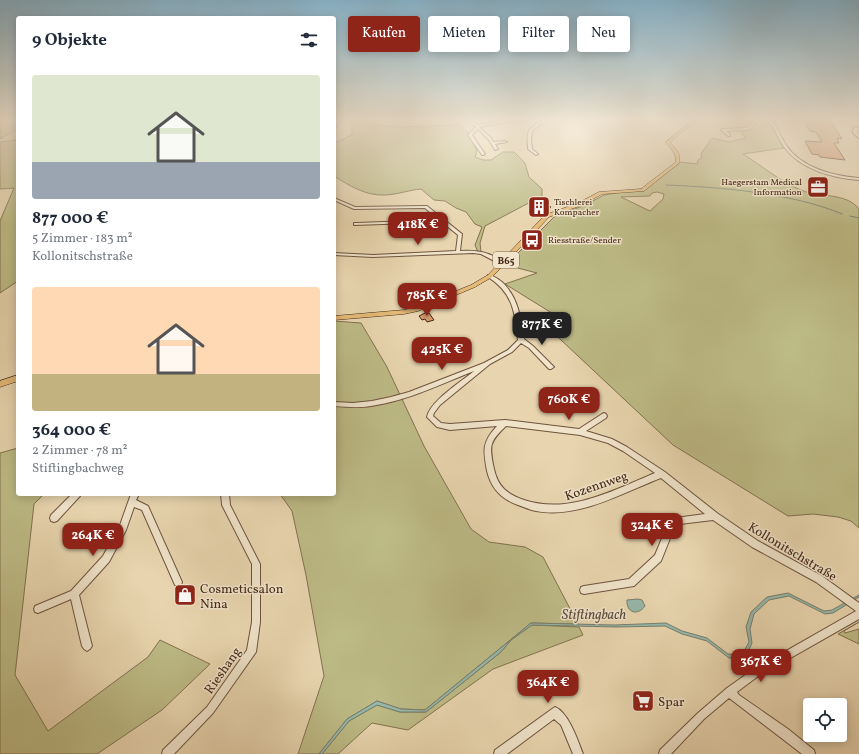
<!DOCTYPE html>
<html lang="de">
<meta charset="utf-8">
<style>
:root{--surface:#fff;--page:#f2f2f3;--text:#1f2937;--muted:#747a83;--accent:#8f2418}
body{margin:0;font-family:Vollkorn,serif;background:var(--page);color:var(--text);height:100vh;display:flex;flex-direction:column;font-size:15px;white-space:nowrap}
*{box-sizing:border-box;margin:0}
p{font-size:13px;color:var(--muted)}
.icon{flex:none;width:22px;height:22px;fill:none;stroke:currentColor;stroke-width:2;stroke-linecap:round;stroke-linejoin:round}
.map{position:relative;flex:1;overflow:hidden}
.drawer{position:absolute;left:16px;top:16px;width:320px;height:480px;display:flex;flex-direction:column;background:var(--surface);border-radius:4px;box-shadow:0 2px 10px #0003}
.drawer>*{flex:none}
.hud{position:absolute;left:348px;top:16px;width:380px;height:36px;display:flex;gap:8px}
.controls{position:absolute;left:803px;top:698px;display:grid;gap:8px}
.controls a{display:grid;place-items:center;width:44px;height:44px;border-radius:4px;background:var(--surface);box-shadow:0 2px 10px #0003;font-size:20px}
.price{position:absolute;translate:-50% -34px;padding:0 9px;border-radius:8px;background:var(--accent);color:#fff;font-size:13px;line-height:26px;filter:drop-shadow(0 1px 2px #0008)}
.price::after{content:'';position:absolute;left:50%;top:24px;width:12px;height:9px;margin-left:-6px;background:inherit;clip-path:polygon(0 0,100% 0,50% 100%)}
.price.current{background:#222;color:#fff}
ul{padding:0;list-style:none}
li{display:grid;align-content:center;gap:8px;height:212px;padding:0 16px}
li span{display:grid;place-items:center;height:124px;border-radius:4px;color:#555}
li>.icon{margin-inline-start:auto}
span .icon{width:72px;height:72px;fill:#fffc;stroke-width:1}
li b{font-size:17px}
h2{display:flex;justify-content:space-between;align-items:center;height:48px;padding:0 16px;font-size:17px}
.pill{padding:0 14px;border-radius:4px;background:var(--surface);box-shadow:0 2px 10px #0003;font-size:14px;line-height:36px}
.pill.current{background:var(--accent);color:#fff}
.map>svg:first-child{display:block}
.green{fill:#bdbb86;stroke:#82724f;fill-rule:evenodd}
.water{fill:#97b9ab;stroke:#777f70}
.lines{fill:none;stroke-linecap:round;stroke-linejoin:round}
.stream{stroke:#777f70;stroke-width:1}
.building{fill:#d4996c;stroke:#472818}
.minor-casing{stroke:#6f533e;stroke-width:2}
.major-casing{stroke:#472818;stroke-width:1}
.minor{fill:#f0e4cb;fill-rule:evenodd}
.major{fill:#e4ba78;fill-rule:evenodd}
.tram{stroke:#472818;stroke-width:1}
.labels{text-anchor:middle;stroke-width:3;stroke-linejoin:round;paint-order:stroke}
.far-poi-label{font-size:9px;fill:#472818;stroke:#f0e4cb;text-anchor:start}
.shield{fill:#f0e4cb;stroke:#7a604e;stroke-width:1}
.shield-label{font-size:10px;font-weight:bold;fill:#472818}
.near-street-label{font-size:13px;fill:#472818;stroke:#f0e4cb}
.near-poi-label{font-size:13px;fill:#472818;stroke:#f0e4cb;text-anchor:start}
.near-water-label{font-size:14px;font-style:italic;fill:#5b4c3d;stroke:#f0e4cb}
</style>
<div class="map">
<svg width="859" height="754" viewBox="0 0 859 754">
<rect width="100%" height="100%" fill="#e8d5af"/>
<filter id="stains"><feTurbulence type="fractalNoise" baseFrequency=".005" numOctaves="4"/><feColorMatrix values="0 0 0 0 .2 0 0 0 0 .09 0 0 0 0 .02 0 0 0 .5 -.17"/></filter>
<radialGradient id="worn" r=".72"><stop offset=".6" stop-color="#630" stop-opacity="0"/><stop offset="1" stop-color="#630" stop-opacity=".3"/></radialGradient>
<!-- green -->
<path class="green" d="M1 119H18V129L0 139V120Z
M758 119H770L776 122 772 124 784 148 743 154C762 166 781 182 801 190 819 198 846 192 859 209V528L851 521 838 517 813 514 788 516 673 445 545 325 555 315 505 284 537 273 506 265 554 217 585 205 604 195 647 188 681 162 697 164 698 160 702 158 701 154 712 138 729 142 746 138 739 130 748 128ZM657 192 664 194 663 199 650 211 621 197 650 196 652 193Z
M352 122 398 127 459 125 470 134 477 151 475 157 483 160H491L503 152H514L525 163 529 177 542 189V196L485 226 480 243 481 252H478L475 245 482 227 475 224 466 212 456 208 445 201 434 200 421 189C409 190 396 195 384 195 366 196 348 185 334 176V143L352 135Z
M18 140V281L0 293V221L14 188 0 189V142Z
M334 321 361 323 387 367 424 446 471 529 489 542 525 547 543 557 578 624 531 623 425 710 401 709 377 701 347 719 319 754H298L324 676 306 575 292 511 280 494H334Z
M18 448V494H44L34 504 15 675 48 731 148 657 160 640 210 664 162 710 97 754H0V453Z
M859 622 844 631 845 633 859 629V644L838 634Z
M532 625 579 627 583 635 493 669 408 730 372 723 338 754H322L349 721 377 705 400 712H426L501 652 511 640Z"/>
<!-- water -->
<path class="water" d="M788 593 824 611 832 610 859 595V597L833 613 825 614 789 596 769 600 754 614 750 629 752 643 746 656 739 658H729L707 641 682 634 665 626 616 627 532 625 511 640 501 652 426 712H400L377 705 349 721 322 754H319L347 719 377 701 401 709 425 710 531 623 614 625 666 623 682 631 707 638 728 654 739 655 743 653 749 642 746 627 751 612 767 597Z
M638 599 642 600 645 606C638 616 626 613 627 600Z"/>
<g class="lines">
<!-- stream -->
<path class="stream" d="M666 185C719 187 793 193 842 214
M850 216 859 218"/>
</g>
<!-- building -->
<path class="building" d="M808 119H829L842 139 837 138 839 143H834L845 160 820 157 819 155 812 154 805 141 822 142 816 132 810 131 804 121 810 122Z
M540 201 551 207 539 213 528 206Z
M425 313H429L434 320 427 322 425 319 422 320 419 316Z"/>
<g class="lines">
<!-- minor casing -->
<g class="minor-casing">
<path id="minor" d="M336 119H339L336 127 334 128V124Z
M466 119H469L478 125 516 119H524L479 127 491 138 493 142 505 141 507 142 495 144 498 149 495 150 489 140 478 129 472 135 485 154 483 155H482L468 135 476 127Z
M539 119H542L539 126 533 130 531 138 532 149 538 154 536 155 528 149C528 143 526 134 530 129 534 125 536 126 539 119Z
M755 119H758L752 128 747 130 726 131 730 134V136H728L721 130 723 129 746 128 750 126Z
M766 119H769C778 126 780 136 786 145 801 168 834 176 859 178V180C833 178 801 170 784 147 777 137 776 128 766 119Z
M856 127 858 128 857 133 859 135V138L853 133 854 128Z
M334 198 355 207 427 206 462 234 460 251C478 250 490 252 504 263L502 264H500L481 254 473 253 373 257 334 255V253L373 255 456 251 458 235 442 222 354 225V223H356L439 220 425 208 354 209 334 200Z
M488 275C493 275 498 279 502 282 518 297 521 318 524 339L533 346 554 367 551 369H549L529 348 521 343 512 352 490 364 440 405 434 413 433 416 441 423 450 424 505 420 579 429 602 414 604 413 606 414 607 416 606 418 586 431 612 439 627 447 665 472 717 513 758 541 822 576 859 603V619L757 677 737 692 739 695 788 729 814 750 815 754H802L780 737 733 701 729 698 704 719 671 754H659L660 750 698 713 727 688 751 671 856 611 816 582 752 547 713 520 680 524 673 531 661 561 634 586 584 594 581 593 580 590 581 587 584 586 629 579 655 555 667 526 675 518 705 514 661 478C622 493 579 519 536 511 530 510 524 507 518 505 501 499 491 488 487 471 483 450 482 442 497 426L450 430 437 427 427 417C430 401 461 382 474 371 441 384 407 401 371 406 359 408 347 407 334 406V402L353 403 372 401 391 397 409 392 484 363 508 350 518 340C515 312 513 293 488 277ZM506 426 580 435 608 443 623 451 655 473C614 490 569 515 524 500 507 494 498 487 494 469 489 446 489 442 506 426Z
M72 494H81L80 496 57 521 54 522 51 521 50 518 51 515Z
M131 494H139L136 500 148 506 182 582 181 585 178 586 175 585 142 510 134 507 126 530 109 562 79 595 92 646 90 649 87 651 84 649 82 646 71 599 38 613 35 612 34 609 35 606 71 591 103 556 120 525Z
M221 494H229L230 505 260 564V622L256 652 213 713 174 754H162L163 750 207 707 247 650 252 622V564L222 505Z
M555 707C569 713 578 741 583 754H573L561 725 554 719 507 754H494L495 750 552 709Z"/>
</g>
<!-- major casing -->
<g class="major-casing">
<path id="major" d="M695 119H699L670 142 679 154V163L644 191 602 194 582 205 549 217 492 277 475 287 418 311 404 314 334 320V316L404 310 416 307 471 285 488 275 545 215 578 203 599 192 641 189 676 162 675 154 666 142Z
M18 375V381L0 387V381Z"/>
</g>
<!-- minor -->
<use href="#minor" class="minor"/>
<!-- major -->
<use href="#major" class="major"/>
<!-- tram -->
<path class="tram" d="M853 127 852 133 859 139"/>
</g>
<!-- sky -->
<linearGradient id="sky" x2="0" y2="1"><stop stop-color="#87b6d0"/><stop offset="0.53" stop-color="#f5ecdb"/><stop offset="1" stop-color="#f5ecdb" stop-opacity="0"/></linearGradient>
<rect width="859" height="225" fill="url(#sky)"/>
<!-- icons -->
<defs>
<g id="office-square" transform="scale(1.15)"><rect x="-9" y="-9" width="18" height="18" rx="4" fill="#8f2418" stroke="#f0e4cb"/><path d="M-6-3h4V-5.5h4V-3h4V5H-6ZM-1-4.5V-3h2v-1.5ZM-6 0V1H6V0Z" fill="#fff"/></g>
<g id="building-square" transform="scale(1.15)"><rect x="-9" y="-9" width="18" height="18" rx="4" fill="#8f2418" stroke="#f0e4cb"/><path d="M-4-6H4V6H1V3H-1V6H-4ZM-2.5-4.3h1.7v1.8h-1.7ZM.8-4.3h1.7v1.8H.8ZM-2.5-1h1.7V.8h-1.7ZM.8-1h1.7V.8H.8Z" fill="#fff"/></g>
<g id="bus-square" transform="scale(1.15)"><rect x="-9" y="-9" width="18" height="18" rx="4" fill="#8f2418" stroke="#f0e4cb"/><path d="M-5-6H5V4H4V6H2V4H-2V6H-4V4H-5ZM-3.5-4V0h7V-4ZM-3.5 1.2v1.5H-2V1.2ZM2 1.2v1.5H3.5V1.2Z" fill="#fff"/></g>
<g id="shop-square" transform="scale(1.15)"><rect x="-9" y="-9" width="18" height="18" rx="4" fill="#8f2418" stroke="#f0e4cb"/><path d="M-5-2.5h2.3a2.7 3.5 0 0 1 5.4 0H5L5.5 6h-11ZM-1.5-2.5h3a1.5 2.3 0 0 0-3 0Z" fill="#fff"/></g>
<g id="supermarket-square" transform="scale(1.15)"><rect x="-9" y="-9" width="18" height="18" rx="4" fill="#8f2418" stroke="#f0e4cb"/><path d="M-6-5.5h2.5l.6 2H6L4.5 2H-2.5L-4.4-4H-6ZM-1.5 3.2a1.3 1.3 0 1 0 .1 0ZM3 3.2a1.3 1.3 0 1 0 .1 0Z" fill="#fff"/></g>
</defs>
<g fill-rule="evenodd">
<use href="#office-square" x="818" y="187"/>
<use href="#building-square" x="539" y="207"/>
<use href="#bus-square" x="532" y="240"/>
<use href="#shop-square" x="185" y="595"/>
<use href="#supermarket-square" x="643" y="701"/>
</g>
<g class="labels">
<!-- far-poi labels -->
<g class="far-poi-label">
<text x="802" y="185" text-anchor="end">Haegerstam Medical<tspan x="802" dy="10">Information</tspan></text>
<text x="554" y="205">Tischlerei<tspan x="554" dy="10">Kompacher</tspan></text>
<text x="548" y="243">Riesstraße/Sender</text>
</g>
<!-- shield labels -->
<rect class="shield" x="493" y="252" width="26" height="16" rx="3"/>
<g class="shield-label">
<text x="506" y="264">B65</text>
</g>
<!-- near-street labels -->
<g class="near-street-label">
<text transform="translate(596 485) rotate(-19)" y="5">Kozennweg</text>
<text transform="translate(793 551) rotate(31)" y="5">Kollonitschstraße</text>
<text transform="translate(222 670) rotate(-55)" y="5">Rieshang</text>
</g>
<!-- near-poi labels -->
<g class="near-poi-label">
<text x="200" y="593">Cosmeticsalon<tspan x="200" dy="15">Nina</tspan></text>
<text x="658" y="706">Spar</text>
</g>
<!-- near-water labels -->
<g class="near-water-label">
<text x="594" y="619">Stiftingbach</text>
</g>
</g>
<rect width="100%" height="100%" filter="url(#stains)"/>
<rect width="100%" height="100%" fill="url(#worn)"/>
</svg>
<div class="controls">
<a><svg class="icon" aria-label="locate" viewBox="0 0 24 24"><circle cx="12" cy="12" r="6"/><path d="M12 2v4M12 18v4M2 12h4M18 12h4"/></svg></a>
</div>
<b class="price" style="left:418px;top:246px">418K €</b>
<b class="price" style="left:427px;top:317px">785K €</b>
<b class="price current" style="left:542px;top:346px">877K €</b>
<b class="price" style="left:442px;top:371px">425K €</b>
<b class="price" style="left:569px;top:421px">760K €</b>
<b class="price" style="left:652px;top:547px">324K €</b>
<b class="price" style="left:93px;top:557px">264K €</b>
<b class="price" style="left:761px;top:683px">367K €</b>
<b class="price" style="left:548px;top:704px">364K €</b>
<div class="hud">
<a class="pill current">Kaufen</a>
<a class="pill">Mieten</a>
<a class="pill">Filter</a>
<a class="pill">Neu</a>
</div>
<section class="drawer">
<h2>9 Objekte<svg class="icon" aria-label="filters" viewBox="0 0 24 24"><path d="M4 7h16M4 17h16"/><circle cx="9" cy="7" r="2"/><circle cx="15" cy="17" r="2"/></svg></h2>
<ul>
<li><span style="background:linear-gradient(#dfe7d0 70%,#9aa5b1 0)"><svg class="icon" aria-label="home" viewBox="0 0 24 24"><path d="M3 11l9-7 9 7M6 9v11h12V9"/></svg></span><div><b>877 000 €</b><p>5 Zimmer · 183 m²</p><p>Kollonitschstraße</p></div></li>
<li><span style="background:linear-gradient(#ffd9b3 70%,#c2b280 0)"><svg class="icon" aria-label="home" viewBox="0 0 24 24"><path d="M3 11l9-7 9 7M6 9v11h12V9"/></svg></span><div><b>364 000 €</b><p>2 Zimmer · 78 m²</p><p>Stiftingbachweg</p></div></li>
</ul>
</section>
</div>
